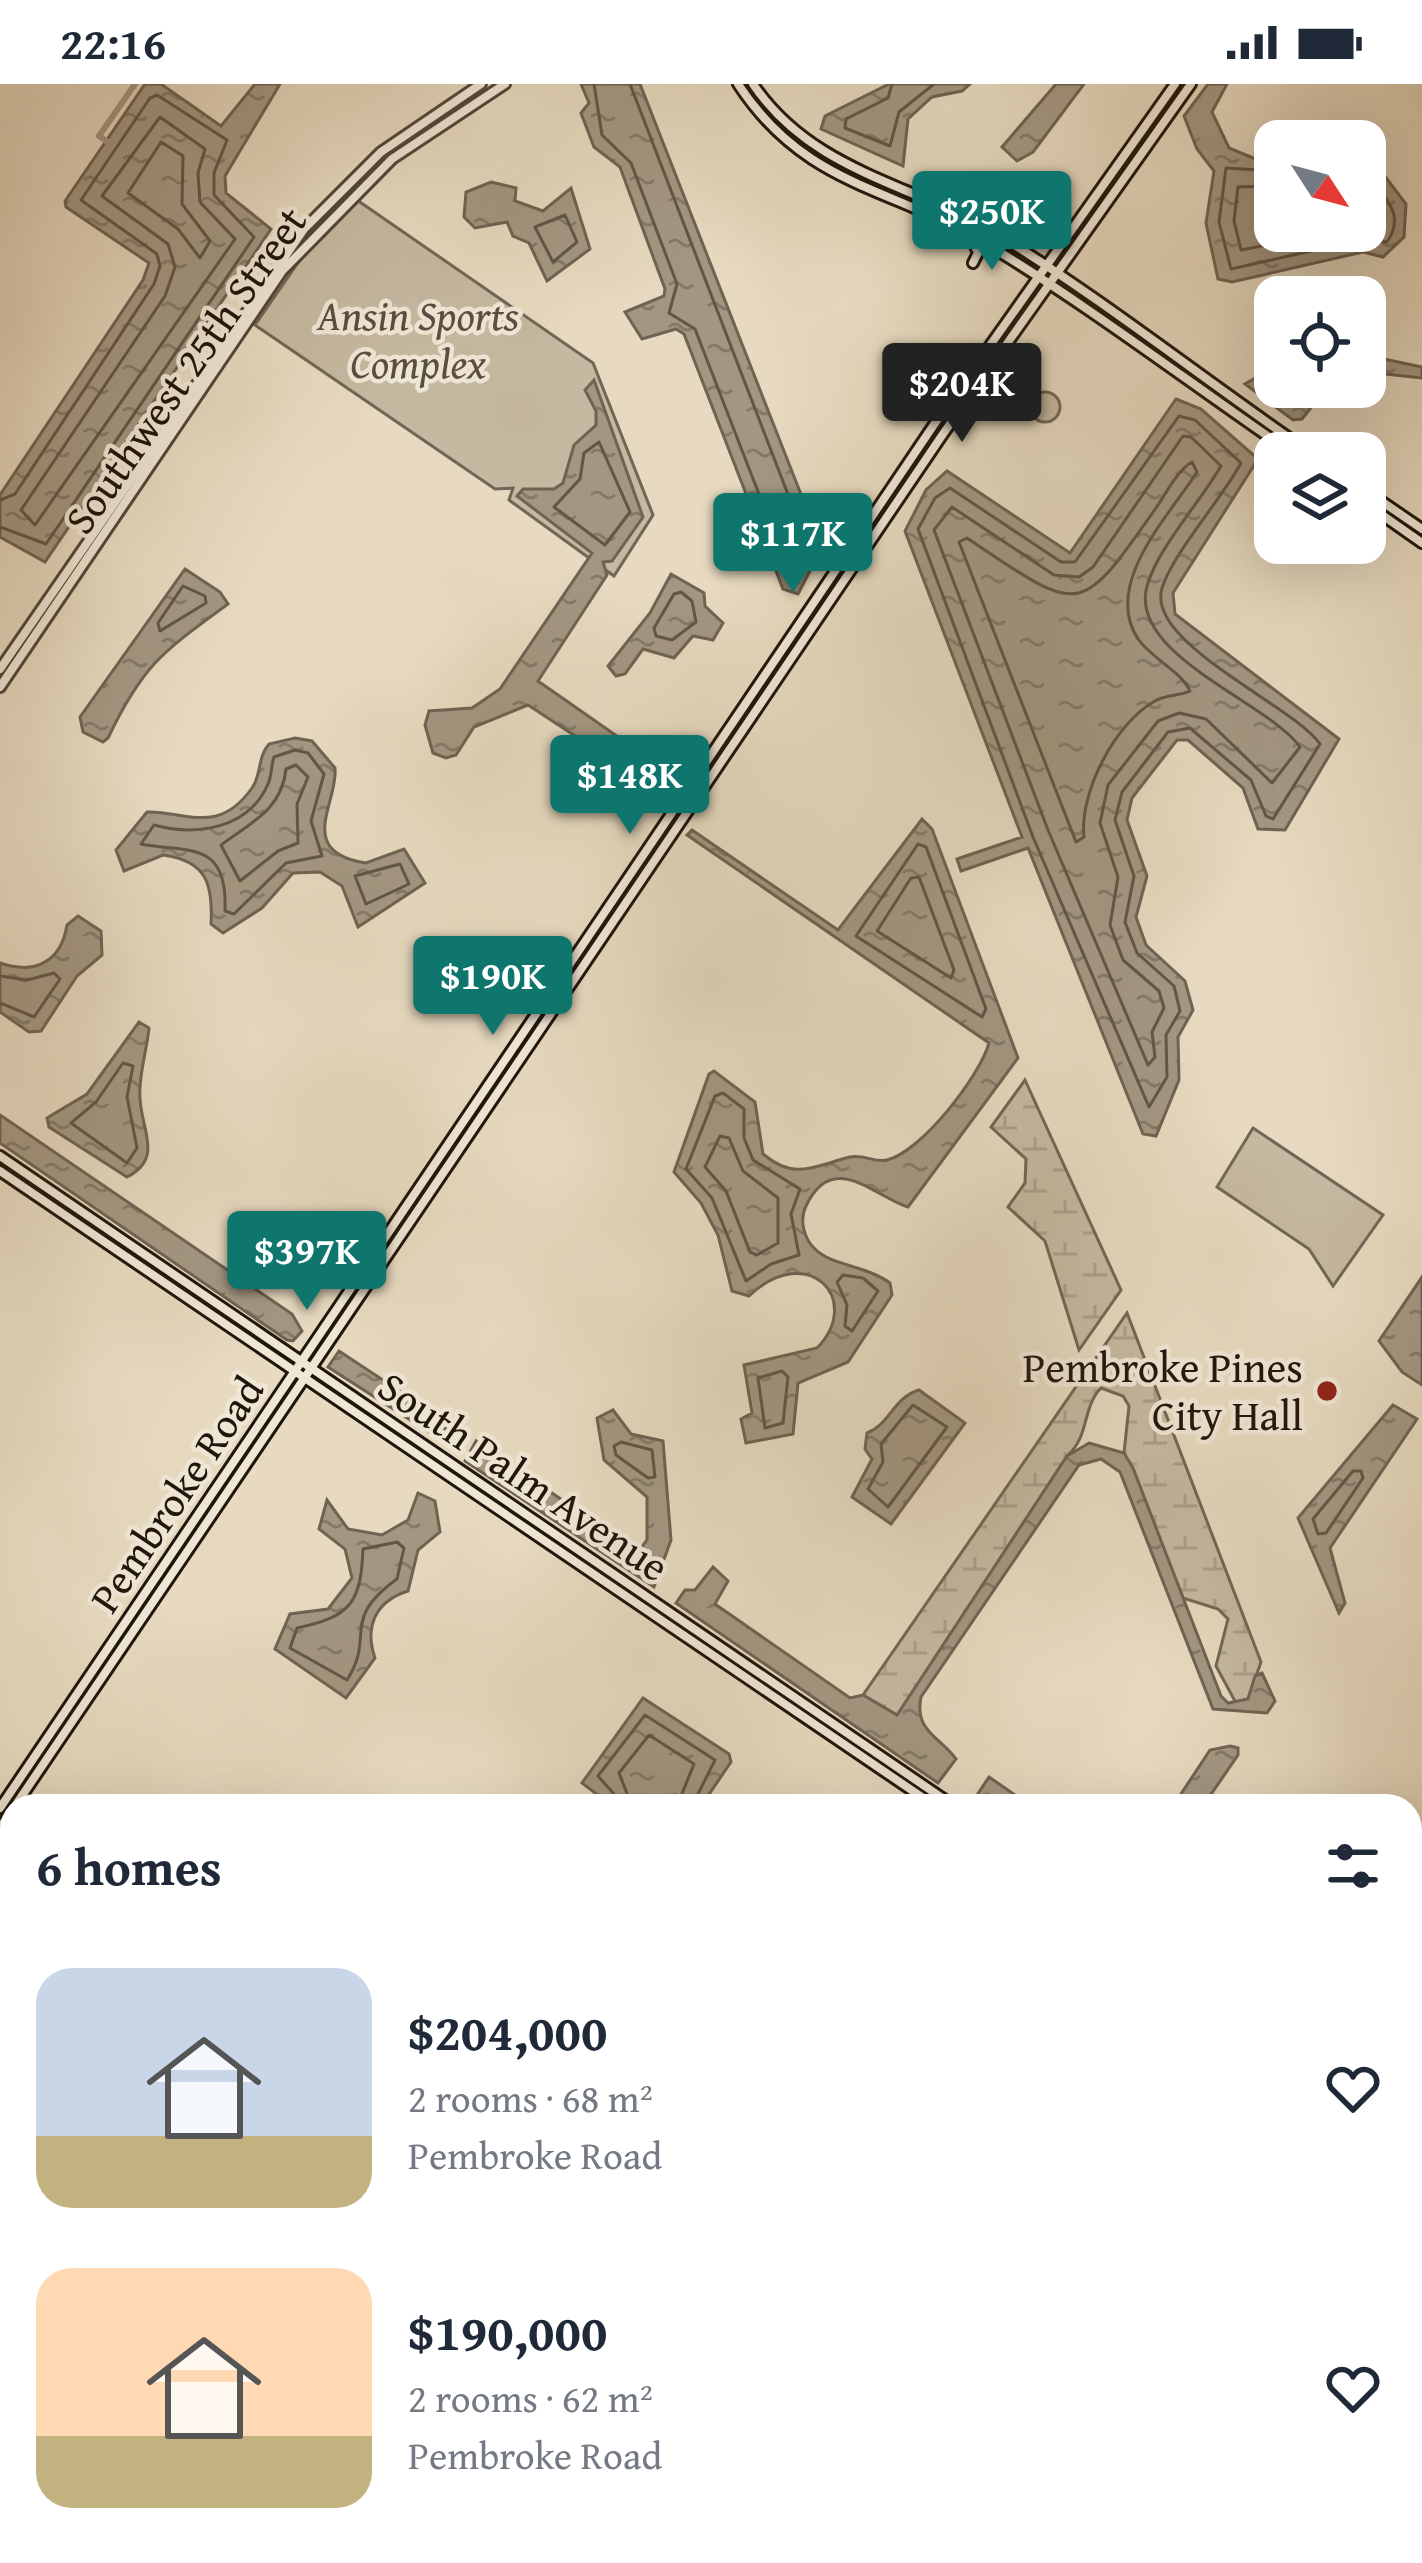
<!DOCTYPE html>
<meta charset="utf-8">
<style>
:root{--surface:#fff;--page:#f2f2f3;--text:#1f2937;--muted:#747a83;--accent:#0f766e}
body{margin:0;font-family:"Gentium Book Plus",serif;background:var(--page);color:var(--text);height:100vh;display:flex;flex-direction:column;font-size:45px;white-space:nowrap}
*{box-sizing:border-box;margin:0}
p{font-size:39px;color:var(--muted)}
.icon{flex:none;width:66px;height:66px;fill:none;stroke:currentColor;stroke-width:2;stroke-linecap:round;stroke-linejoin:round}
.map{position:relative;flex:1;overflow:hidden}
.panel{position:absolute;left:0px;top:1710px;width:1422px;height:771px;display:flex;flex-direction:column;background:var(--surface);border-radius:36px 36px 0 0;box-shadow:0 12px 48px #0002}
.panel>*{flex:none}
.needle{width:78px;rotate:126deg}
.fabs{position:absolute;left:1254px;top:36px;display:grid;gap:24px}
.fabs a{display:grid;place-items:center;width:132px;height:132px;border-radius:24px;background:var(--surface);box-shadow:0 12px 48px #0002;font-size:60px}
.price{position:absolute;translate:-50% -102px;padding:0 27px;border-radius:12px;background:var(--accent);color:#fff;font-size:39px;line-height:78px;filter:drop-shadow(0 3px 6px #0008)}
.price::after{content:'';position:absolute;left:50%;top:72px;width:36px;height:27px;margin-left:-18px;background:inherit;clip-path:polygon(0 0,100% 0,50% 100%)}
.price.selected{background:#222;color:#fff}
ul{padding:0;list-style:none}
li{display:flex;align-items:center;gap:36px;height:300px;padding:0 36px}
li span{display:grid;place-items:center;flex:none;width:336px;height:240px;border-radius:36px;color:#555}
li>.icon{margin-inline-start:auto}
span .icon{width:144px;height:144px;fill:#fffc;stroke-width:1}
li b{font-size:51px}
h2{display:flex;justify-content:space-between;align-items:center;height:144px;padding:0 36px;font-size:51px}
.status{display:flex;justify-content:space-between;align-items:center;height:84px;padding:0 60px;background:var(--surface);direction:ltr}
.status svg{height:33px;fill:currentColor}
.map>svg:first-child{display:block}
.green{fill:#c5b9a1;stroke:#726756;stroke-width:3}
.wetland{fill:url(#wetland-marsh);stroke:#726756;stroke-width:3}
.water{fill:url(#water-ripples);stroke:#6f6352;stroke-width:3}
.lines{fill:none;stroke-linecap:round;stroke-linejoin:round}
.shore{stroke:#625646;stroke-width:3}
.canal{stroke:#a39782;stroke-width:6}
.tertiary-casing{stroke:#524638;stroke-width:14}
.secondary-casing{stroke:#20150b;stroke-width:14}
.trunk-casing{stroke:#20150b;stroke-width:16}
.tertiary{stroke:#efe7d6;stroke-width:8}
.secondary{stroke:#efe7d6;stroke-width:8}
.trunk{stroke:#e7dac0;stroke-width:10}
.poi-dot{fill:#8f2418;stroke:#efe7d6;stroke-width:4.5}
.labels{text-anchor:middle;stroke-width:9;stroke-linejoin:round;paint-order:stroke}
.park-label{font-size:42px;font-style:italic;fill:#5a4e40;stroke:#efe7d6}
.street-label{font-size:42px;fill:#20150b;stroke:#efe7d6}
.poi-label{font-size:42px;fill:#20150b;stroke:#efe7d6;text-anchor:end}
</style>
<div class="status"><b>22:16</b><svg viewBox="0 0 49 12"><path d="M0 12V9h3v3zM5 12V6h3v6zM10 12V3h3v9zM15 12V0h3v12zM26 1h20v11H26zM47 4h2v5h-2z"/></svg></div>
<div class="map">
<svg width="1422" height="2479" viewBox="0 0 1422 2479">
<defs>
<pattern id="wetland-marsh" width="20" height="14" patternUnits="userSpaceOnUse" patternTransform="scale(3)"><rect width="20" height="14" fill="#c5b9a1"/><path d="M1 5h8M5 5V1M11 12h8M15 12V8" fill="none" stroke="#a99e89"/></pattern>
<pattern id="water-ripples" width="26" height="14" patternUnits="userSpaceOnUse" patternTransform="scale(3)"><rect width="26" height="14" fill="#a39782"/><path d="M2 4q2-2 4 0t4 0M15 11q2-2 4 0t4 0" fill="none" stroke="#847a69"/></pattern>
</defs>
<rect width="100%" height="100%" fill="#e7dac0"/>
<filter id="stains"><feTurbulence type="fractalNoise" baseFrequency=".00167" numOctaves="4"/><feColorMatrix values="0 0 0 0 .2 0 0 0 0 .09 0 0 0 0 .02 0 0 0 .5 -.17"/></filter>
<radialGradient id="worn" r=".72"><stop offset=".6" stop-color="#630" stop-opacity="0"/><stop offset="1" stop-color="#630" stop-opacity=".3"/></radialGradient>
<!-- green -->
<path class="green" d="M357 116 593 279 653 431 614 492 509 416 513 404 495 405 255 241 304 170Z
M1030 323a15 15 0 1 1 30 0a15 15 0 1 1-30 0Z
M1253 1044 1383 1131 1333 1202 1309 1165 1217 1103Z
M12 1743V1881H0V1761Z
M0 2151 12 2155V2469H155L149 2479H0Z"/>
<!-- wetland -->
<path class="wetland" d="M1025 996 1121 1206 1079 1266 1045 1157 1008 1123 1025 1099 1026 1075 991 1043Z
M1127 1229 1261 1578 1248 1615 1236 1619 1216 1582 1228 1535 1218 1525 1183 1514 1124 1369 1129 1322 1123 1312 1101 1304C1082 1323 1090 1352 1067 1372L902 1627 897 1631 863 1611Z"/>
<!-- water -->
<path class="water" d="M145 0H161L221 42 255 0H280L225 92 226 109 271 145 45 478 0 453V411L143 196 149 179 66 123 65 117Z
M581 0H640L822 464 798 510 783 505 684 250 676 245 642 255 625 228 664 212 665 205 620 83 594 63 581 29 589 19Z
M889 0H970L962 7 932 13 908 35 903 82 821 45 825 32Z
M1056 0H1084L1033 68 1017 77 1002 63Z
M1208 0H1227L1212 28 1229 64 1258 76H1275V147H1365V66L1406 120 1404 153 1383 173 1363 168 1232 198 1218 195 1206 139 1214 87 1197 65 1184 32Z
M491 98 516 104 515 117 543 127 571 104 590 165 547 197 529 159 513 152 507 138 475 144 464 133 466 108Z
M1365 271 1422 283V294L1365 288Z
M1275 283V303H1327L1302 335 1293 336 1245 300Z
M594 296 643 433 612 477 603 478 607 491 538 597 647 673 665 696 659 707 528 621 474 643 456 671 446 674 433 669 425 641 429 627 472 624 500 605 592 469 517 412 523 405H554L563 399 574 361 596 341V327L585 306Z
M1176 315 1201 325 1258 375 1173 509 1175 530 1339 655 1285 746 1258 745 1243 704 1188 656H1177L1132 714 1127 736 1147 792 1136 833 1146 861 1185 897 1193 926 1178 953 1179 996 1156 1052 1143 1050 1028 764 961 787 957 775 1022 753 905 447 926 406 947 387 1070 469Z
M185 485 220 508 228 520C164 567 144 579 108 654L103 658 83 648 80 633Z
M671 490 704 509 705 522 723 539 713 556 693 552 674 574 643 565 625 590 616 592 608 582 650 529Z
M295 654 312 657 335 684C339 717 294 768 366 779L404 765 425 799 358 843 342 802 320 788 293 789 262 824 223 849 211 840C213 800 207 777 163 771L124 787 116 766 147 728C186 727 218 752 252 704 262 690 257 674 269 660Z
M922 735 932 745 1018 974 908 1123C876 1114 833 1064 806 1122 799 1136 804 1155 815 1165 832 1182 865 1181 890 1199L892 1211 848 1278 798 1299 793 1350 746 1359 741 1335 752 1329 744 1281 817 1264C864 1216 808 1156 749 1212L732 1207 718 1151 701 1119 674 1088 709 990 714 987 755 1018 763 1070C795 1097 814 1082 850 1073 864 1070 875 1079 887 1076 921 1068 980 992 989 959L687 751 692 746 838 846Z
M78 832 101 847 102 871 77 892 41 947 29 948 0 928V879C35 891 61 878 67 841Z
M139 938 149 944C147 966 138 993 140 1014 141 1046 164 1074 127 1093L49 1043 47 1034 87 1010Z
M0 1031 292 1230 302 1247 293 1257 287 1256 0 1059Z
M1422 1193V1301L1402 1288 1379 1257Z
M339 1267 448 1339 440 1355 328 1283Z
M919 1306 965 1339 891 1440 852 1413 872 1375 865 1365 867 1349C889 1341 894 1313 919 1306Z
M1393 1321 1417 1335 1330 1464 1345 1519 1339 1529 1298 1434Z
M613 1326 631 1350 663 1357 671 1456 654 1503 465 1377 476 1357 638 1468 647 1456V1413L604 1376 597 1334Z
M1089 1359 1124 1369 1133 1384 1221 1612 1228 1619 1248 1615 1255 1592 1262 1589 1275 1617 1267 1629 1213 1625 1120 1388 1101 1375 1079 1381 921 1613C914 1647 940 1653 956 1675L938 1699 676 1519 685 1506H695L713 1483 728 1497 715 1520 850 1614 863 1611 897 1631 1067 1372Z
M418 1409 435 1417 440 1448 418 1466 408 1507C376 1517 364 1542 375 1574L346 1614 275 1565 290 1530 328 1525 352 1494 345 1465 319 1445 327 1416 348 1445 382 1451 408 1436Z
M643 1614 729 1670 731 1678 701 1722H612L582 1699Z
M1230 1662 1238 1664V1671L1203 1722H1173L1210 1666Z
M989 1693 1031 1722 971 1720Z
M10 1792 12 1810 3 1837 12 1853V1881H0V1795Z"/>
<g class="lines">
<!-- shore -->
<path class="shore" d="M594 0 602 51 631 79 677 200 669 229 695 245 788 485 796 489 809 465 630 0
M892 0 888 14 846 35 845 44 890 62 899 28 934 0
M160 33 205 65 198 89 200 118 235 155 35 441 21 426 165 212 175 183 168 160 102 112Z
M161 58 183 72 182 120 210 157 200 174 178 145 128 109Z
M1275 87 1226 84 1219 138 1231 185 1360 156 1387 158C1409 126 1377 110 1365 81
M1275 102 1238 103 1234 137 1241 166 1338 147
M565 131 577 158 553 178 535 143Z
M1179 332 1195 336 1241 379C1221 416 1173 469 1162 504 1145 559 1293 621 1320 660L1273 735 1266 732 1251 696 1190 644 1168 648 1122 708 1115 736 1134 792 1125 838 1137 869 1174 902 1180 927 1166 951 1167 993 1149 1023 1033 753 918 445 935 414 950 404 1061 478H1075Z
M1183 352 1191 353 1221 382C1201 417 1157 465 1147 502 1128 571 1268 618 1300 663L1272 699 1206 635 1179 629 1158 637 1108 701 1100 739 1118 793 1110 841 1123 876 1159 907 1164 924 1152 948 1155 973 1148 981 1048 746 934 446 952 423 1054 491 1079 493 1093 483Z
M599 358 630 428 605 461 554 423 580 395 584 369Z
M1192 378 1197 388C1169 432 1102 500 1138 555 1152 575 1181 587 1190 607 1180 612 1167 610 1155 617 1115 639 1079 709 1084 753L1076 758 959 458 967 454C1082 531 1078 536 1158 421 1168 406 1178 386 1192 378Z
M0 416 15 410 154 200 160 182 157 170 81 116 150 14 157 11 227 56 214 89V111L254 153 46 460 0 443
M183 502 205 512 206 519 160 547 158 539Z
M681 508 692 517 696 538 672 556 656 552 654 544 674 510Z
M295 666 308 669 324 690 311 737 322 772 286 779 234 830 225 827C228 755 187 769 141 760L154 741C195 752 248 746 268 700 272 691 271 682 274 673Z
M296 681 308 693 297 720 298 759 278 767 240 797 221 761C250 739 282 726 286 685Z
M918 760 926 763 986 925 982 933 856 852Z
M400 780 409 800 366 820 355 792Z
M919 793 954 886 951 894 877 847 911 794Z
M0 892 27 896 54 889 60 895 34 933 0 919
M123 979 133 982 127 1013 137 1064 127 1079 71 1039 96 1018Z
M723 1009 744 1025V1054L753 1076 800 1105 791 1130 799 1171 771 1180 746 1197 712 1114 686 1085 715 1012Z
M720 1052 729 1054 743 1087 778 1114V1159L757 1171 750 1168 726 1107 705 1083Z
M843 1191 863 1194 878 1207 852 1247 845 1242 847 1221 837 1198Z
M782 1287 788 1293 783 1339 765 1344 758 1294Z
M913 1321 947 1343 888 1423 868 1405 883 1378 881 1360Z
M621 1358 652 1366 655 1393 648 1394 616 1371 614 1362Z
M1353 1387H1361L1363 1394 1326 1449 1318 1450 1313 1435Z
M397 1458 404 1464 397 1495C339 1537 376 1551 347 1596L290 1564 297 1544C351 1533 361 1518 363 1465Z
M617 1722 614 1710 598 1692 645 1631 715 1676 692 1722
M632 1722 619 1689 649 1651 694 1680 677 1722"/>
<!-- canal -->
<path class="canal" d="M109 59 99 52 135 0"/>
<!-- tertiary casing -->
<g class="tertiary-casing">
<path id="tertiary" d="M0 585 304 145 381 68 481 0
M0 603 282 187 392 75 505 0"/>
</g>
<!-- secondary casing -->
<g class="secondary-casing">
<path id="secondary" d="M738 0C806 104 892 102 988 161 1092 224 1191 300 1292 369
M753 0C813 89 914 99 1000 152 1107 218 1207 298 1311 369
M970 151 978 169 973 179
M1365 406 1422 445
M1365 419 1422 459
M0 1072 954 1722
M0 1087 935 1722
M15 1722 943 350 1191 0
M0 1724 933 342 1175 0
M0 1744 12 1726
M1410 2031 1422 2039
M1410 2046 1422 2054"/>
</g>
<!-- trunk casing -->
<g class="trunk-casing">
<path id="trunk" d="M1410 1918 1422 1900
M1410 1948 1422 1930
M1032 2479 1039 2469
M1049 2479 1056 2469"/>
</g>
<!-- tertiary -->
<use href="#tertiary" class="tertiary"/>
<!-- secondary -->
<use href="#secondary" class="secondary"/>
<!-- trunk -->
<use href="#trunk" class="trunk"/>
</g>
<!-- markers -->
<circle class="poi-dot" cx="1327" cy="1307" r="12"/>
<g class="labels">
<!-- park labels -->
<g class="park-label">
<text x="418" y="246">Ansin Sports<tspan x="418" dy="48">Complex</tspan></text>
</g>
<!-- street labels -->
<g class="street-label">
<text transform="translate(185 286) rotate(-55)" y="15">Southwest 25th Street</text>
<text transform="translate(524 1392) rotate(34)" y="15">South Palm Avenue</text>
<text transform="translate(176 1410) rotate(-56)" y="15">Pembroke Road</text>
</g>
<!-- poi labels -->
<g class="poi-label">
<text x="1303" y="1298">Pembroke Pines<tspan x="1303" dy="48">City Hall</tspan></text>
</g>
</g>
<rect width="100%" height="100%" filter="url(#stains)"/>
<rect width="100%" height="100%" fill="url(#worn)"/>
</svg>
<div class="fabs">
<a><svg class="needle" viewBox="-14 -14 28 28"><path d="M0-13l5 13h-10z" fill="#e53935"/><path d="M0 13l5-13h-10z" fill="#747a83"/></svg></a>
<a><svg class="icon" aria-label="locate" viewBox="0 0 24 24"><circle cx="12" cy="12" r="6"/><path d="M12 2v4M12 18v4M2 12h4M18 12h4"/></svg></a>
<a><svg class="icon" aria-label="layers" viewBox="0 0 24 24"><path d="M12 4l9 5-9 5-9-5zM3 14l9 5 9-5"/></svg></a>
</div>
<b class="price" style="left:992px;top:189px">$250K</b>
<b class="price selected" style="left:962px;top:361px">$204K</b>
<b class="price" style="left:793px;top:511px">$117K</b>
<b class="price" style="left:630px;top:753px">$148K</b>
<b class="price" style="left:493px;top:954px">$190K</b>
<b class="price" style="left:307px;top:1229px">$397K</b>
<section class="panel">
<h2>6 homes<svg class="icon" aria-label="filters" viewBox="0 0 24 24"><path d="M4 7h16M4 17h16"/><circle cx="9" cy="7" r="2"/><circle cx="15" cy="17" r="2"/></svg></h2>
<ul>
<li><span style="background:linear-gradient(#c9d6e8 70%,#c2b280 0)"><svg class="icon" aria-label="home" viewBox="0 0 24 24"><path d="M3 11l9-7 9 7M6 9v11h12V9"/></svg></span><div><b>$204,000</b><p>2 rooms · 68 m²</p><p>Pembroke Road</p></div><svg class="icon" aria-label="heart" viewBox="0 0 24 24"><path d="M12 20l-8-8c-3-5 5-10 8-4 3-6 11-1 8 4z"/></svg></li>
<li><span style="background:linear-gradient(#ffd9b3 70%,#c2b280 0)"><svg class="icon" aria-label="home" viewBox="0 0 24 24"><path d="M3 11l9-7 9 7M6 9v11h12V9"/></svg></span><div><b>$190,000</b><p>2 rooms · 62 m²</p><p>Pembroke Road</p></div><svg class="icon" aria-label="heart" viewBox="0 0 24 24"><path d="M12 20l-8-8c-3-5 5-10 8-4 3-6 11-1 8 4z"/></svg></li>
</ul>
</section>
</div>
